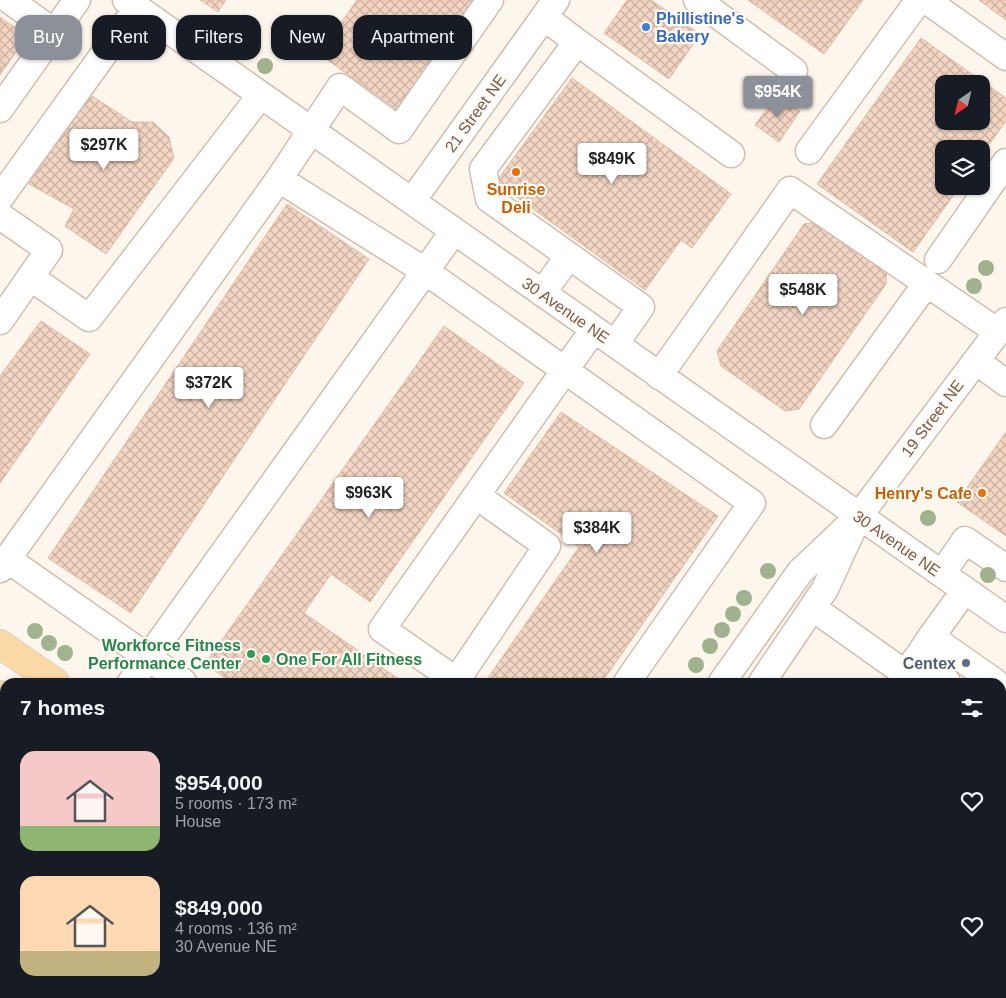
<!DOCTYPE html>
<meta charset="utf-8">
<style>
:root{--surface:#171b24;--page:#20242c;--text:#f1f3f6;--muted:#9ea1a6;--accent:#8c9099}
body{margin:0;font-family:Arial,sans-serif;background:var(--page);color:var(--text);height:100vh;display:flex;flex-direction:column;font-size:19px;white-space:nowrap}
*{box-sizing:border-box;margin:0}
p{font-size:16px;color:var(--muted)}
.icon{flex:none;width:28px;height:28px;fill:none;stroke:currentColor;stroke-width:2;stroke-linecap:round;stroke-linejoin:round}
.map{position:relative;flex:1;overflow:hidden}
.drawer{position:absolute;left:0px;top:678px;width:1006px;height:321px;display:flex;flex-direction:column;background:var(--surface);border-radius:15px 15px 0 0;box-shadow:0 1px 4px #0004}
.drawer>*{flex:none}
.guide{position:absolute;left:15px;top:15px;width:500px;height:45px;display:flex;gap:10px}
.needle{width:32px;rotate:215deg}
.tools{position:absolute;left:935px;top:75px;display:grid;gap:10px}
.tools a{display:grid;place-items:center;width:55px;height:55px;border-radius:10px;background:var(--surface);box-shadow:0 1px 4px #0004;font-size:25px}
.price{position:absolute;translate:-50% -42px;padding:0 11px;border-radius:5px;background:#fff;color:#222;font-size:16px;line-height:32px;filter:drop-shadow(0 1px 2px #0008)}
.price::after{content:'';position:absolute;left:50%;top:30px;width:15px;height:11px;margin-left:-8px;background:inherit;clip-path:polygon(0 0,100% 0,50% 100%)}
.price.on{background:var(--accent);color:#fff}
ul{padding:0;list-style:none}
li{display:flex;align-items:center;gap:15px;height:125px;padding:0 20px}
li span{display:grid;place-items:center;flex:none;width:140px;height:100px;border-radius:15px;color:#555}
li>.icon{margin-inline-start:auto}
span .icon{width:60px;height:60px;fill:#fffc;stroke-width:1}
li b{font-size:21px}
h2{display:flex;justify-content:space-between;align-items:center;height:60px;padding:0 20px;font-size:21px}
.chip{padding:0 18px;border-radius:15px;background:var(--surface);box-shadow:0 1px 4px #0004;font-size:18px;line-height:45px}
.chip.on{background:var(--accent);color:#fff}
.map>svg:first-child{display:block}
.building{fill:url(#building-cross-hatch);stroke:#e6bba3;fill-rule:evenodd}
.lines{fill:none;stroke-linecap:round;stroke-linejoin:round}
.minor-casing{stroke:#d1beb0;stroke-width:29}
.major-casing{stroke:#dad1cd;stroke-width:30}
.minor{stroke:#fff;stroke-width:26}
.major{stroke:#fbd9a5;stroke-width:28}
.tree{fill:#a0b28e}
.shop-dot{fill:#3f7fe0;stroke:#fffaf3;stroke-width:2}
.food-dot{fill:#e8710a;stroke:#fffaf3;stroke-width:2}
.leisure-dot{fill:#2e9e5b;stroke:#fffaf3;stroke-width:2}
.service-dot{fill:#5c6f8a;stroke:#fffaf3;stroke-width:2}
.labels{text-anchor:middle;stroke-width:4.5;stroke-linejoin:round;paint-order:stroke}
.shop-label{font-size:16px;font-weight:bold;fill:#366cbe;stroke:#fffaf3;text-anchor:start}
.street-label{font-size:16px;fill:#7a5c4d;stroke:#fffaf3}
.food-label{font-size:16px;font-weight:bold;fill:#c56008;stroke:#fffaf3}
.leisure-label{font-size:16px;font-weight:bold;fill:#27864d;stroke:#fffaf3;text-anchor:end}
.service-label{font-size:16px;font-weight:bold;fill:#4e5e75;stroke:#fffaf3;text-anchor:end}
</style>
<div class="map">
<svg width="1006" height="998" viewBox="0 0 1006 998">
<defs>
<pattern id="building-cross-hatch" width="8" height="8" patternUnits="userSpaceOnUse" patternTransform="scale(1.25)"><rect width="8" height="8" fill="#f3d5c3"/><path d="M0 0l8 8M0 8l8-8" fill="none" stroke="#cab0a1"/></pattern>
</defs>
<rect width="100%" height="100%" fill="#fdf6ec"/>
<!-- building -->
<path class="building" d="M200 0H226L218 12Z
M357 0H479L399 111 319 54Z
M627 0H651L700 34 669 79 604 33Z
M748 0H863L824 54Z
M979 0H1006V20Z
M0 17 27 36 0 75Z
M921 38 1006 98V121L981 156V149H944V186H960L913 252 817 184ZM944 84H981V121H944Z
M572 78 731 194 692 248 681 240 645 290 496 182Z
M89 94 132 122H153L169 137 174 158 106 254 65 226 74 209 29 184Z
M777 95 800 111 779 142 755 125Z
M287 204 369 259 131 613 48 558Z
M820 221 887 266 886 284 799 409 785 411 721 366 717 351 804 224Z
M41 321 90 354 0 483V376Z
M444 326 524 383 370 602 331 574 304 613 403 682H231L205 664Z
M561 412 718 516 602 682H485L579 547 504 493Z
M1006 432V536L957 502Z
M1001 751 1006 754V802L1001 799Z
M0 852 5 856V994H203L209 998H0Z
M1006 954V998H1002L995 994H1001V961Z
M675 994H910L907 998H681Z"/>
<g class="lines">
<!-- minor casing -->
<g class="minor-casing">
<path id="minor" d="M9 0 54 32
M126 0 1006 619
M697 0 794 71
M926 0 1006 57
M544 17 577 42 483 169 489 199 641 307 615 344
M577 42 731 154
M0 109 77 0
M809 151 919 0
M279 179 425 271 752 503 627 682
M0 198 137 8
M412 201 556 0
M0 216 49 250 0 321
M938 260 1006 162
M30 277 89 318 261 95
M542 293 569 256
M976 361 1006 383
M659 376 790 190 998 332
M824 425 926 284
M7 559 183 682
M0 569 279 179 340 87 399 130 490 0
M942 574 965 540 1006 568
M965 590 931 637 995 682
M813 608 917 682
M915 660 947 682
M906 675 931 637
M456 681 547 546 477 496
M131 682 454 231
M458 682 382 629 594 329
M722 682 800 572 859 516 1006 321
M762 682 825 589 853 528
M1001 720 1006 718
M0 792 5 795
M1001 832 1006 835
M1001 886 1006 879
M1001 952 1006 945
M288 994 294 998
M544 998 547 994
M638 998 641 994
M923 998 926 994
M968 998 971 994"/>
</g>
<!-- major casing -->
<g class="major-casing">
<path id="major" d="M0 644 55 682
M0 695 5 699
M404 994 407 998
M432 994 439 998
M497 994 502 998
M575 994 577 998"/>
</g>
<!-- minor -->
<use href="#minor" class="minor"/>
<!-- major -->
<use href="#major" class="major"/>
</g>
<!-- trees -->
<g class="tree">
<circle cx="265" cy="66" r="8"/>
<circle cx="986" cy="268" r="8"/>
<circle cx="974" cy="286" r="8"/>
<circle cx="928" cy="518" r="8"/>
<circle cx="768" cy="571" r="8"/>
<circle cx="988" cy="575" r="8"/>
<circle cx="744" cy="598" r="8"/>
<circle cx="733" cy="614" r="8"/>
<circle cx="722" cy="630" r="8"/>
<circle cx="35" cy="631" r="8"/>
<circle cx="49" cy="643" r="8"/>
<circle cx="710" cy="646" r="8"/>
<circle cx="65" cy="653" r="8"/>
<circle cx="696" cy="665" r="8"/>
</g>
<!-- markers -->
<circle class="shop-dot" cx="646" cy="27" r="5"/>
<g class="food-dot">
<circle cx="516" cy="172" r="5"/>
<circle cx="982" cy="493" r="5"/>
</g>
<g class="leisure-dot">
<circle cx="251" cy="654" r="5"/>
<circle cx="266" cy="659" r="5"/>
</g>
<circle class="service-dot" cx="966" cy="663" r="5"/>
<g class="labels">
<!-- shop labels -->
<g class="shop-label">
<text x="656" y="24">Phillistine's<tspan x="656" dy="18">Bakery</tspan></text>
</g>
<!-- street labels -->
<g class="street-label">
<text transform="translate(475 113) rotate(-54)" y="6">21 Street NE</text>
<text transform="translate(566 310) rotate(35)" y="6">30 Avenue NE</text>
<text transform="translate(932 418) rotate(-53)" y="6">19 Street NE</text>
<text transform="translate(897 543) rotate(35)" y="6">30 Avenue NE</text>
</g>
<!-- food labels -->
<g class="food-label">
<text x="516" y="195">Sunrise<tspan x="516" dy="18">Deli</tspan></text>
<text x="972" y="499" text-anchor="end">Henry's Cafe</text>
</g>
<!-- leisure labels -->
<g class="leisure-label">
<text x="241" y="651">Workforce Fitness<tspan x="241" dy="18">Performance Center</tspan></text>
<text x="276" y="665" text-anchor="start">One For All Fitness</text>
</g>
<!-- service labels -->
<g class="service-label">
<text x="956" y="669">Centex</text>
</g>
</g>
</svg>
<div class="tools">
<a><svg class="needle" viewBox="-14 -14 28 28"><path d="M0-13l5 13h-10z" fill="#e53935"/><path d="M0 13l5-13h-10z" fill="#9ea1a6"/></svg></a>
<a><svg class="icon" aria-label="layers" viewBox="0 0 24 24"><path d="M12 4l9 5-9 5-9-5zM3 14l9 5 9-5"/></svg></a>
</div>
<b class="price on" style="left:778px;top:118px">$954K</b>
<b class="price" style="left:104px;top:171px">$297K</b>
<b class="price" style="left:612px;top:185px">$849K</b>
<b class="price" style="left:803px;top:316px">$548K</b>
<b class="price" style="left:209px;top:409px">$372K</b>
<b class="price" style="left:369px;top:519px">$963K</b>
<b class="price" style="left:597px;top:554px">$384K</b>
<div class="guide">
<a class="chip on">Buy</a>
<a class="chip">Rent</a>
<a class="chip">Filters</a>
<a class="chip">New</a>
<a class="chip">Apartment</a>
</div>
<section class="drawer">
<h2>7 homes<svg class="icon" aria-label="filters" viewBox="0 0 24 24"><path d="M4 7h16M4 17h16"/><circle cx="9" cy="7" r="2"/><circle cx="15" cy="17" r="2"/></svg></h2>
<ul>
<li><span style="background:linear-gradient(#f6c9c9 75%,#8fb573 0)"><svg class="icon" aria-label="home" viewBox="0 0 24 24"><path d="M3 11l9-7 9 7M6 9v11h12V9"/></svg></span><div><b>$954,000</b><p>5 rooms · 173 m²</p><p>House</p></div><svg class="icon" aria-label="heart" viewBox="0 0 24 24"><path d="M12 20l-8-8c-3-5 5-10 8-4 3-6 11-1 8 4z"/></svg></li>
<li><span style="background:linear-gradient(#ffd9b3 75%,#c2b280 0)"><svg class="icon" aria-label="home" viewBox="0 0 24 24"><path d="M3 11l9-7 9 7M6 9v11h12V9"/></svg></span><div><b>$849,000</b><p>4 rooms · 136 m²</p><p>30 Avenue NE</p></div><svg class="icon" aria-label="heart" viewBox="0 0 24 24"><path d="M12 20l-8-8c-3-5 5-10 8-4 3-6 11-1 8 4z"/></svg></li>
</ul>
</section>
</div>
